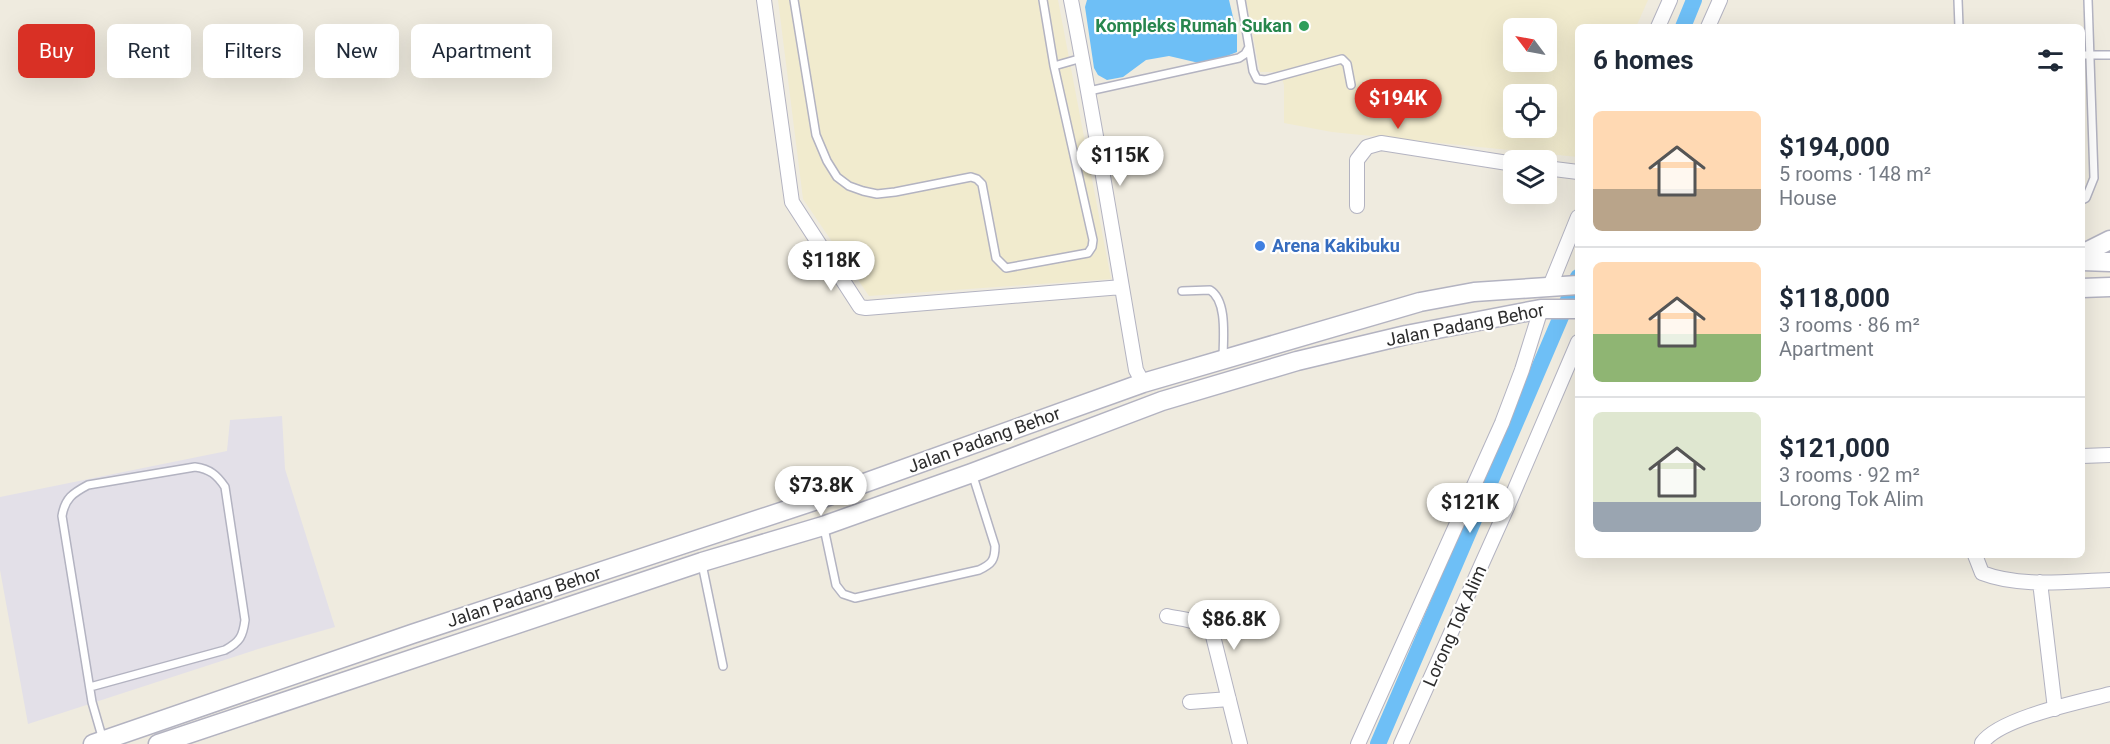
<!DOCTYPE html>
<meta charset="utf-8">
<style>
:root{--surface:#fff;--page:#f6f6f7;--text:#1f2937;--muted:#747a83;--line:#e0e1e3;--accent:#d93025}
body{margin:0;font-family:Roboto,sans-serif;background:var(--page);color:var(--text);height:100vh;display:flex;flex-direction:column;font-size:22px;white-space:nowrap}
*{box-sizing:border-box;margin:0}
p{font-size:20px;color:var(--muted)}
.icon{flex:none;width:33px;height:33px;fill:none;stroke:currentColor;stroke-width:2;stroke-linecap:round;stroke-linejoin:round}
.map{position:relative;flex:1;overflow:hidden}
.drawer{position:absolute;left:1575px;top:24px;width:510px;height:534px;display:flex;flex-direction:column;background:var(--surface);border-radius:9px;box-shadow:0 6px 24px #0002}
.drawer>*{flex:none}
.top-card{position:absolute;left:18px;top:24px;width:570px;height:54px;display:flex;gap:12px}
.needle{width:39px;rotate:302deg}
.tools{position:absolute;left:1503px;top:18px;display:grid;gap:12px}
.tools a{display:grid;place-items:center;width:54px;height:54px;border-radius:9px;background:var(--surface);box-shadow:0 6px 24px #0002;font-size:30px}
.price{position:absolute;translate:-50% -51px;padding:0 14px;border-radius:21px;background:#fff;color:#222;font-size:20px;line-height:39px;filter:drop-shadow(0 2px 3px #0008)}
.price::after{content:'';position:absolute;left:50%;top:36px;width:18px;height:14px;margin-left:-9px;background:inherit;clip-path:polygon(0 0,100% 0,50% 100%)}
.price.on{background:var(--accent);color:#fff}
ul{padding:0;list-style:none}
li{display:flex;align-items:center;gap:18px;height:150px;padding:0 18px}
li+li{border-top:2px solid var(--line)}
li span{display:grid;place-items:center;flex:none;width:168px;height:120px;border-radius:9px;color:#555}
li>.icon{margin-inline-start:auto}
span .icon{width:72px;height:72px;fill:#fffc;stroke-width:1}
li b{font-size:26px}
h2{display:flex;justify-content:space-between;align-items:center;height:72px;padding:0 18px;font-size:26px}
.pill{padding:0 21px;border-radius:9px;background:var(--surface);box-shadow:0 6px 24px #0002;font-size:21px;line-height:54px}
.pill.on{background:var(--accent);color:#fff}
.map>svg:first-child{display:block}
.industrial{fill:#e3e0e8}
.education{fill:#f1ebce;fill-rule:evenodd}
.water{fill:#6ebff6}
.lines{fill:none;stroke-linecap:round;stroke-linejoin:round}
.canal{stroke:#6ebff6;stroke-width:16}
.service-casing{stroke:#b3b3c1;stroke-width:10}
.minor-casing{stroke:#b3b3c1;stroke-width:16}
.secondary-casing{stroke:#b3b3c1;stroke-width:21}
.service{stroke:#fff;stroke-width:7}
.minor{stroke:#fff;stroke-width:14}
.secondary{stroke:#fff;stroke-width:18}
.leisure-dot{fill:#2e9e5b;stroke:#fff;stroke-width:2}
.shop-dot{fill:#3f7fe0;stroke:#fff;stroke-width:2}
.labels{text-anchor:middle;stroke-width:4.5;stroke-linejoin:round;paint-order:stroke}
.leisure-label{font-size:18px;font-weight:bold;fill:#27864d;stroke:#fff;text-anchor:end}
.shop-label{font-size:18px;font-weight:bold;fill:#366cbe;stroke:#fff;text-anchor:start}
.street-label{font-size:18px;fill:#2d2d2d;stroke:#fff}
</style>
<div class="map">
<svg width="2110" height="744" viewBox="0 0 2110 744">
<rect width="100%" height="100%" fill="#efebdf"/>
<!-- industrial -->
<path class="industrial" d="M282 416 285 469 335 627 258 649 28 724 0 570V497L227 451 230 420Z"/>
<!-- education -->
<path class="education" d="M778 0H1058L1111 279 869 296 803 199Z
M1246 0H1648L1636 27H1578V157L1332 132 1284 123V85L1280 72H1260ZM1514 28H1546V62H1514ZM1514 94H1546V128H1514Z"/>
<!-- water -->
<path class="water" d="M1087 0H1229L1237 34V52L1222 58 1199 63 1169 56 1146 60 1123 77 1107 80 1098 75 1094 68 1085 7Z"/>
<g class="lines">
<!-- canal -->
<path class="canal" d="M1683 27 1694 0
M1378 744 1578 277"/>
<!-- service casing -->
<g class="service-casing">
<path id="service" d="M794 0 816 135 827 161 837 177 849 186 863 191 877 194 895 192 971 177 977 179 982 184 996 258 1006 268 1088 253 1092 247 1093 240 1054 66 1043 0
M1958 0 1959 27
M1249 47 1253 71 1257 79 1265 80 1342 59 1347 64 1351 85
M2082 55H2110
M1054 66 1082 58
M1089 91 1239 58 1245 54 1249 47 1241 0
M2082 200 2086 198 2094 178 2088 0
M1182 291 1210 290C1228 301 1223 340 1223 359
M824 528 836 585 843 594 855 598 979 570C992 564 995 560 995 546L972 473
M702 564 723 666
M90 687 225 650C240 642 243 636 245 620L225 487C217 475 210 469 195 467L88 485C73 493 65 498 62 516L92 702 103 740"/>
</g>
<!-- minor casing -->
<g class="minor-casing">
<path id="minor" d="M764 0 792 202 860 307 866 308 1122 287
M1071 0C1095 123 1115 247 1136 370L1143 383
M1658 27 1670 0
M1708 27 1720 0
M1546 168 1578 172
M1357 206V160L1367 147 1381 143 1514 164
M1550 286 1578 217
M2082 456 2110 455
M1975 555 1982 573C2021 588 2069 581 2110 580
M2040 582 2055 709
M1167 616C1184 620 1203 619 1213 636L1240 744
M1190 702 1229 699
M1982 743C2000 718 2079 702 2110 694
M1358 744 1502 423 1522 370 1541 309
M1401 744 1506 510 1578 342"/>
</g>
<!-- secondary casing -->
<g class="secondary-casing">
<path id="secondary" d="M2082 254 2110 240
M2082 261 2110 262
M2082 288 2110 287
M93 744 412 634 820 499 1143 383 1420 302 1474 292 1578 285
M158 744 702 562 823 526 972 473 1162 401 1297 361 1406 335 1541 309H1578"/>
</g>
<!-- service -->
<use href="#service" class="service"/>
<!-- minor -->
<use href="#minor" class="minor"/>
<!-- secondary -->
<use href="#secondary" class="secondary"/>
</g>
<!-- markers -->
<circle class="leisure-dot" cx="1304" cy="26" r="6"/>
<circle class="shop-dot" cx="1260" cy="246" r="6"/>
<g class="labels">
<!-- leisure labels -->
<g class="leisure-label">
<text x="1292" y="32">Kompleks Rumah Sukan</text>
</g>
<!-- shop labels -->
<g class="shop-label">
<text x="1272" y="252">Arena Kakibuku</text>
</g>
<!-- street labels -->
<g class="street-label">
<text transform="translate(1465 325) rotate(-11)" y="6">Jalan Padang Behor</text>
<text transform="translate(984 440) rotate(-20)" y="6">Jalan Padang Behor</text>
<text transform="translate(524 597) rotate(-18)" y="6">Jalan Padang Behor</text>
<text transform="translate(1455 626) rotate(-66)" y="6">Lorong Tok Alim</text>
</g>
</g>
</svg>
<div class="tools">
<a><svg class="needle" viewBox="-14 -14 28 28"><path d="M0-13l5 13h-10z" fill="#e53935"/><path d="M0 13l5-13h-10z" fill="#747a83"/></svg></a>
<a><svg class="icon" aria-label="locate" viewBox="0 0 24 24"><circle cx="12" cy="12" r="6"/><path d="M12 2v4M12 18v4M2 12h4M18 12h4"/></svg></a>
<a><svg class="icon" aria-label="layers" viewBox="0 0 24 24"><path d="M12 4l9 5-9 5-9-5zM3 14l9 5 9-5"/></svg></a>
</div>
<b class="price on" style="left:1398px;top:130px">$194K</b>
<b class="price" style="left:1120px;top:187px">$115K</b>
<b class="price" style="left:831px;top:292px">$118K</b>
<b class="price" style="left:821px;top:517px">$73.8K</b>
<b class="price" style="left:1470px;top:534px">$121K</b>
<b class="price" style="left:1234px;top:651px">$86.8K</b>
<div class="top-card">
<a class="pill on">Buy</a>
<a class="pill">Rent</a>
<a class="pill">Filters</a>
<a class="pill">New</a>
<a class="pill">Apartment</a>
</div>
<section class="drawer">
<h2>6 homes<svg class="icon" aria-label="filters" viewBox="0 0 24 24"><path d="M4 7h16M4 17h16"/><circle cx="9" cy="7" r="2"/><circle cx="15" cy="17" r="2"/></svg></h2>
<ul>
<li><span style="background:linear-gradient(#ffd9b3 65%,#b9a48a 0)"><svg class="icon" aria-label="home" viewBox="0 0 24 24"><path d="M3 11l9-7 9 7M6 9v11h12V9"/></svg></span><div><b>$194,000</b><p>5 rooms · 148 m²</p><p>House</p></div></li>
<li><span style="background:linear-gradient(#ffd9b3 60%,#8fb573 0)"><svg class="icon" aria-label="home" viewBox="0 0 24 24"><path d="M3 11l9-7 9 7M6 9v11h12V9"/></svg></span><div><b>$118,000</b><p>3 rooms · 86 m²</p><p>Apartment</p></div></li>
<li><span style="background:linear-gradient(#dfe7d0 75%,#9aa5b1 0)"><svg class="icon" aria-label="home" viewBox="0 0 24 24"><path d="M3 11l9-7 9 7M6 9v11h12V9"/></svg></span><div><b>$121,000</b><p>3 rooms · 92 m²</p><p>Lorong Tok Alim</p></div></li>
</ul>
</section>
</div>
